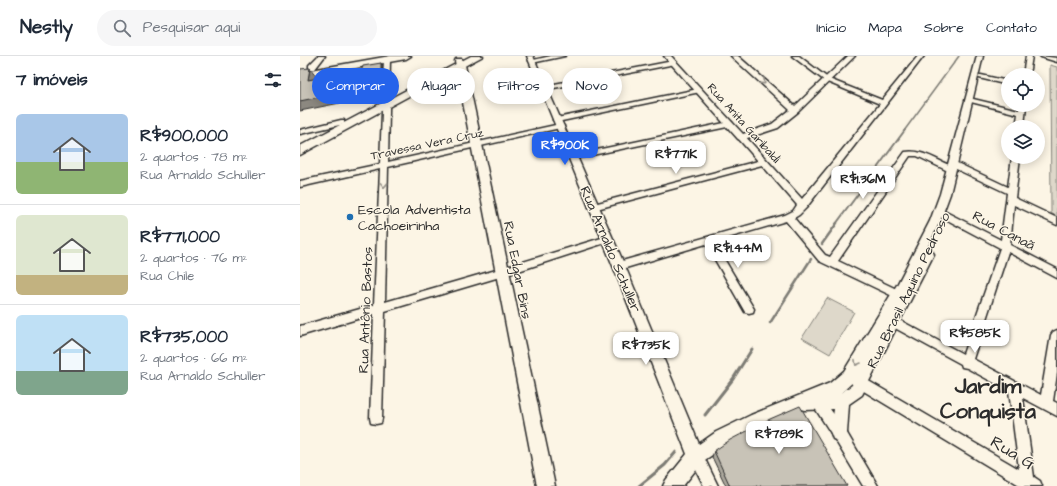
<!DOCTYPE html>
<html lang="pt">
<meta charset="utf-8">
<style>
:root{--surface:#fff;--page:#f6f6f7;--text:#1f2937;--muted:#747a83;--line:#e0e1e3;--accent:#2563eb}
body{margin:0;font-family:"Architects Daughter",sans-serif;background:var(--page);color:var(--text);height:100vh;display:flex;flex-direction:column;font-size:15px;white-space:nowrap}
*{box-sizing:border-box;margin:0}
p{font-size:13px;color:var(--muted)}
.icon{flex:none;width:22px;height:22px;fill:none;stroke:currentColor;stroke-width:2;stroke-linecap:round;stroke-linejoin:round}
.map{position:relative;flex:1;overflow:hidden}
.side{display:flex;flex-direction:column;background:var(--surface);width:300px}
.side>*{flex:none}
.top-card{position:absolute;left:12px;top:12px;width:380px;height:36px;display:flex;gap:8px}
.buttons{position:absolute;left:701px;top:12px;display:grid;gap:8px}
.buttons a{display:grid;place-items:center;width:44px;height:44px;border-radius:50%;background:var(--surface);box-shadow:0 2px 10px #0003;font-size:20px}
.price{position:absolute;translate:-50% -34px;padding:0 9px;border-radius:8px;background:#fff;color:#222;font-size:13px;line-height:26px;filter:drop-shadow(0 1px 2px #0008)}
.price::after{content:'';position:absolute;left:50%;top:24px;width:12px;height:9px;margin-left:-6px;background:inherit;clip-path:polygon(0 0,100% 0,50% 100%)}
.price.selected{background:var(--accent);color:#fff}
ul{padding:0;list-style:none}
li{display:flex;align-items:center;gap:12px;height:100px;padding:0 16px}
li+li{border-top:1px solid var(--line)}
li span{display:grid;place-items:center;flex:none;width:112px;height:80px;border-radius:6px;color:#555}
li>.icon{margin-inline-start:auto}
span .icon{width:48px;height:48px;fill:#fffc;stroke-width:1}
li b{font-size:17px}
h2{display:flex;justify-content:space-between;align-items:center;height:48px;padding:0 16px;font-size:17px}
.pill{padding:0 14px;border-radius:18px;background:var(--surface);box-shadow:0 2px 10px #0003;font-size:14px;line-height:36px}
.pill.selected{background:var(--accent);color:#fff}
header{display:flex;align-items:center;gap:24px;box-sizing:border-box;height:56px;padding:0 20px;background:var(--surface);border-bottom:1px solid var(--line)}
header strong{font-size:19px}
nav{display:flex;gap:22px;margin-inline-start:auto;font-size:14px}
.search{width:280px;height:36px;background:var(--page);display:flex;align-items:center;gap:10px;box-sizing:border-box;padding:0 14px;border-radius:22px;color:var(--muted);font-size:15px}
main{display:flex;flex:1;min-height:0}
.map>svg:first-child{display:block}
.green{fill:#ded8ca;stroke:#84827a}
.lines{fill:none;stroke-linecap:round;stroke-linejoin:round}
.stream-far3{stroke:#7d7b74;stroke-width:1.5}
.stream-far2{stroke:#7d7b74;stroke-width:2}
.stream-far1{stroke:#7d7b74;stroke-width:2.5}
.stream{stroke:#7d7b74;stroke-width:3}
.minor-casing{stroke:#2b2b2b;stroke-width:3}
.tertiary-casing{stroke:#2b2b2b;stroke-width:3}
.primary-casing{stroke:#2b2b2b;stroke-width:3}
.minor{fill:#fcf5e5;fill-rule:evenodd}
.tertiary{fill:#fcf5e5;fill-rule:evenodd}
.primary{fill:#fcf5e5;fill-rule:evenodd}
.wall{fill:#aca89d;stroke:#2b2b2b}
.shaded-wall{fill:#8c8880;stroke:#2b2b2b}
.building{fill:#c8c3b7;stroke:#2b2b2b}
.oneway{stroke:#949088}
.poi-dot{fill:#1f6fb2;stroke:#fcf5e5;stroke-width:1.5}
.labels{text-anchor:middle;stroke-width:3;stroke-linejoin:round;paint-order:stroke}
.far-street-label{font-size:12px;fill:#2b2b2b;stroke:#fcf5e5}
.poi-label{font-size:14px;fill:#2b2b2b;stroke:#fcf5e5;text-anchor:start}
.street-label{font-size:14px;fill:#2b2b2b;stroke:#fcf5e5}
.near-street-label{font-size:17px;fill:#2b2b2b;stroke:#fcf5e5}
.near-district-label{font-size:22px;font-weight:bold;fill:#2b2b2b;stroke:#fcf5e5}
</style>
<header>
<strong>Nestly</strong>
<div class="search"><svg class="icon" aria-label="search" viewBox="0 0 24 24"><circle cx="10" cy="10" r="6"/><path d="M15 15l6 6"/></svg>Pesquisar aqui</div>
<nav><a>Início</a><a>Mapa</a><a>Sobre</a><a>Contato</a></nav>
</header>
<main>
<section class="side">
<h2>7 imóveis<svg class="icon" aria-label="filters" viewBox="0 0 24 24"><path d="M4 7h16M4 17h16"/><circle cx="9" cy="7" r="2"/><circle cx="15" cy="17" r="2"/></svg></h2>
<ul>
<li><span style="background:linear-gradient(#a9c7e8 60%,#8fb573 0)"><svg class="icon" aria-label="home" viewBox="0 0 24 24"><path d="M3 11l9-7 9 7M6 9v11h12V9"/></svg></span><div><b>R$900,000</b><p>2 quartos · 78 m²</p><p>Rua Arnaldo Schuller</p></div></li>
<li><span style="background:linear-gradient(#dfe7d0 75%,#c2b280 0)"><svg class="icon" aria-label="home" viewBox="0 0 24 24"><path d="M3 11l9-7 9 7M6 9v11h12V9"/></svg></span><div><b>R$771,000</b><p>2 quartos · 76 m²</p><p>Rua Chile</p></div></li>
<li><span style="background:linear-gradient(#bfe0f5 70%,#7fa58c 0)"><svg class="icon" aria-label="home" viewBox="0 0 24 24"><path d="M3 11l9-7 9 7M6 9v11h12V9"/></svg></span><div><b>R$735,000</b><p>2 quartos · 66 m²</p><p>Rua Arnaldo Schuller</p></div></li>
</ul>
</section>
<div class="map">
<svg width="757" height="430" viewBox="0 0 757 430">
<rect width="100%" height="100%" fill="#fcf5e5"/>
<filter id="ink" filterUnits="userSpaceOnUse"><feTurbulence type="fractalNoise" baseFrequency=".025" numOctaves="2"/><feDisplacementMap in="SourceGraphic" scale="8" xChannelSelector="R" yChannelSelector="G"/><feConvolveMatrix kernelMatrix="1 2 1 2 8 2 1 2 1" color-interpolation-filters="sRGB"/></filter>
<g filter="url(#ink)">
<!-- green -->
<path class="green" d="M750 9 757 11V161L751 157Z
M527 242 554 256 530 298 502 282Z"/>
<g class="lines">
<!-- stream-far3 -->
<path class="stream-far3" d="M604 75 659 0"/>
<!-- stream-far2 -->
<path class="stream-far2" d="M536 168 605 74"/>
<!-- stream-far1 -->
<path class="stream-far1" d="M522 188 537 167
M470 267 511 203"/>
<!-- stream -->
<path class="stream" d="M405 359 433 323 452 293
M339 430 365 409 376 396"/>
<!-- minor casing -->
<g class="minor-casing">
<path id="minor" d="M251 0H265L232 7 229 5Z
M492 0H499L529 23 582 44 618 0H624L506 152 499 159 494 162 525 199 530 201 605 96C621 93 635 103 649 109V106H655L708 131 712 101H720L715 142 757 162V169L714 149 710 189 757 213V222L708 196 673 303 741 339 751 279 753 276 757 274V317L753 345 757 347V360L723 342 734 421 740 425 742 430H721L552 328 550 324 552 320 556 318 560 320 719 413 709 335 667 312 662 311 661 308 582 265 581 262 582 259 586 257 590 259 663 298 700 192 636 158 635 156 639 153 642 154 701 184 707 137 654 112V115H648L617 100H610L538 205 609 239 610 242 609 245 605 246 519 205 486 165 414 186 454 253 453 256 449 257 445 256 406 188 319 214 315 213 314 210 315 207 485 159 493 155 497 149 462 109 293 154 289 151 290 149 458 105 437 81 441 79H444L502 143 580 48 525 25Z
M726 0H732L729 19H723Z
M87 1 90 3 88 106 260 68 264 70 260 72 88 111 85 246 203 212 308 180 313 183 311 185 203 220 85 255 82 362 81 367 76 368 71 367 70 362 74 258 0 280V270L74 249 80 113 0 131V125L80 108 84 3Z
M373 5 376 7 375 8 244 34 241 32 244 30Z
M681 19 708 25V29L679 22 678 21Z
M398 33 401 35 400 36 257 66 253 64 257 62Z
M669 42 719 54 720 49H726L724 71H716L718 58 667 45V43Z
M41 64H44V68L0 78V74Z
M429 66H432V70L273 103 269 101 273 99Z
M515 336 519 338 544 372 578 430H563L534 382 511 346 509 342 511 338Z
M396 393 401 395 418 430H404L389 400 391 395Z"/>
</g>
<!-- tertiary casing -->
<g class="tertiary-casing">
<path id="tertiary" d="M18 0H25L15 13H9V9Z
M227 0H233L325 210 399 388 416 376 451 359 530 327 544 315 598 227 630 165 640 138 677 0H683L650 138 640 165 626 194 632 195 634 198 562 339 549 348 547 377 545 383 539 385 533 383 531 377 534 353 505 354 502 353 461 370 428 388 402 406 383 430H363L366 424 387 398 313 210ZM554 325 552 329 541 337Z
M364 0H371L443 78 472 68 490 54 431 0H438L495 50 548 0H555L498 56 478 72 441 84 438 83Z
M740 0 757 2V6L741 1Z
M156 3H162L165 9 255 430H237L155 5Z"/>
</g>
<!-- primary casing -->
<g class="primary-casing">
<path id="primary" d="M90 0H111L106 3 0 22V16Z
M171 0H183L0 99V90Z"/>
</g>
<!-- minor -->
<use href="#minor" class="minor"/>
<!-- tertiary -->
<use href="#tertiary" class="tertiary"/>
<!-- primary -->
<use href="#primary" class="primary"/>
</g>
<!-- wall -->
<path class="wall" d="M414 395 547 430H426L412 401Z"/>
<!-- shaded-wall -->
<path class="shaded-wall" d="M81 7 82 9V19L60 23 59 21Z
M10 12 17 21 15 33 8 24Z
M35 19 41 28 40 47 0 55V45Z"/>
<!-- building -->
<path class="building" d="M81 7V17L59 21 63 10Z
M10 12 8 24 35 19 34 38 0 45V13Z
M500 350 547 430H430L414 395 430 384 470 363Z"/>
<!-- one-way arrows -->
<defs><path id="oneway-chevron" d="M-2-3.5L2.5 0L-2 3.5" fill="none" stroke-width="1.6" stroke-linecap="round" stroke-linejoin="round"/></defs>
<g class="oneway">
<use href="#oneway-chevron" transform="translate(463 26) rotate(42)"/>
<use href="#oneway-chevron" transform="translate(84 129) rotate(92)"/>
<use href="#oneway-chevron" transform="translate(557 307) rotate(120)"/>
</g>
</g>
<!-- markers -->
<circle class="poi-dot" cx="50" cy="161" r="4"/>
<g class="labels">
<!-- far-street labels -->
<g class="far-street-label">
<text transform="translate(444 67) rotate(48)" y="4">Rua Anita Garibaldi</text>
<text transform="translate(127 88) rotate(-12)" y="4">Travessa Vera Cruz</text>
</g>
<!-- poi labels -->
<g class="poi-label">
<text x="58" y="158">Escola Adventista<tspan x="58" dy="16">Cachoeirinha</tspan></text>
</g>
<!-- street labels -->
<g class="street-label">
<text transform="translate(704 174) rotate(28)" y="5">Rua Canaã</text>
<text transform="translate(311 193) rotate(67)" y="5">Rua Arnaldo Schuller</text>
<text transform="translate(218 214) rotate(79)" y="5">Rua Edgar Bins</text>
<text transform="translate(608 234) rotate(-64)" y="5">Rua Brasil Aquino Pedroso</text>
<text transform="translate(65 254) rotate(-88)" y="5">Rua Antônio Bastos</text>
</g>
<!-- near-street labels -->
<g class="near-street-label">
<text transform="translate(713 396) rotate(31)" y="6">Rua G</text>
</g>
<!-- near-district labels -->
<g class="near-district-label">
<text x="688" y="337">Jardim<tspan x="688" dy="25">Conquista</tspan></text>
</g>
</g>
</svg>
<div class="buttons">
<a><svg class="icon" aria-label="locate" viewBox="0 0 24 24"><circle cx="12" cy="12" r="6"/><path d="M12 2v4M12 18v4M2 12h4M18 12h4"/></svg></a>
<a><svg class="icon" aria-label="layers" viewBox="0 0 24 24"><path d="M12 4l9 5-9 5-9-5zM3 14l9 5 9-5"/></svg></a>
</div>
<b class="price selected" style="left:265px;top:110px">R$900K</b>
<b class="price" style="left:376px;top:119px">R$771K</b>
<b class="price" style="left:563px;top:144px">R$1.36M</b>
<b class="price" style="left:438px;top:213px">R$1.44M</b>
<b class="price" style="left:675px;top:298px">R$585K</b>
<b class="price" style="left:346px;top:310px">R$735K</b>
<b class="price" style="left:479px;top:399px">R$789K</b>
<div class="top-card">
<a class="pill selected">Comprar</a>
<a class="pill">Alugar</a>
<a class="pill">Filtros</a>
<a class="pill">Novo</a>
</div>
</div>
</main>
